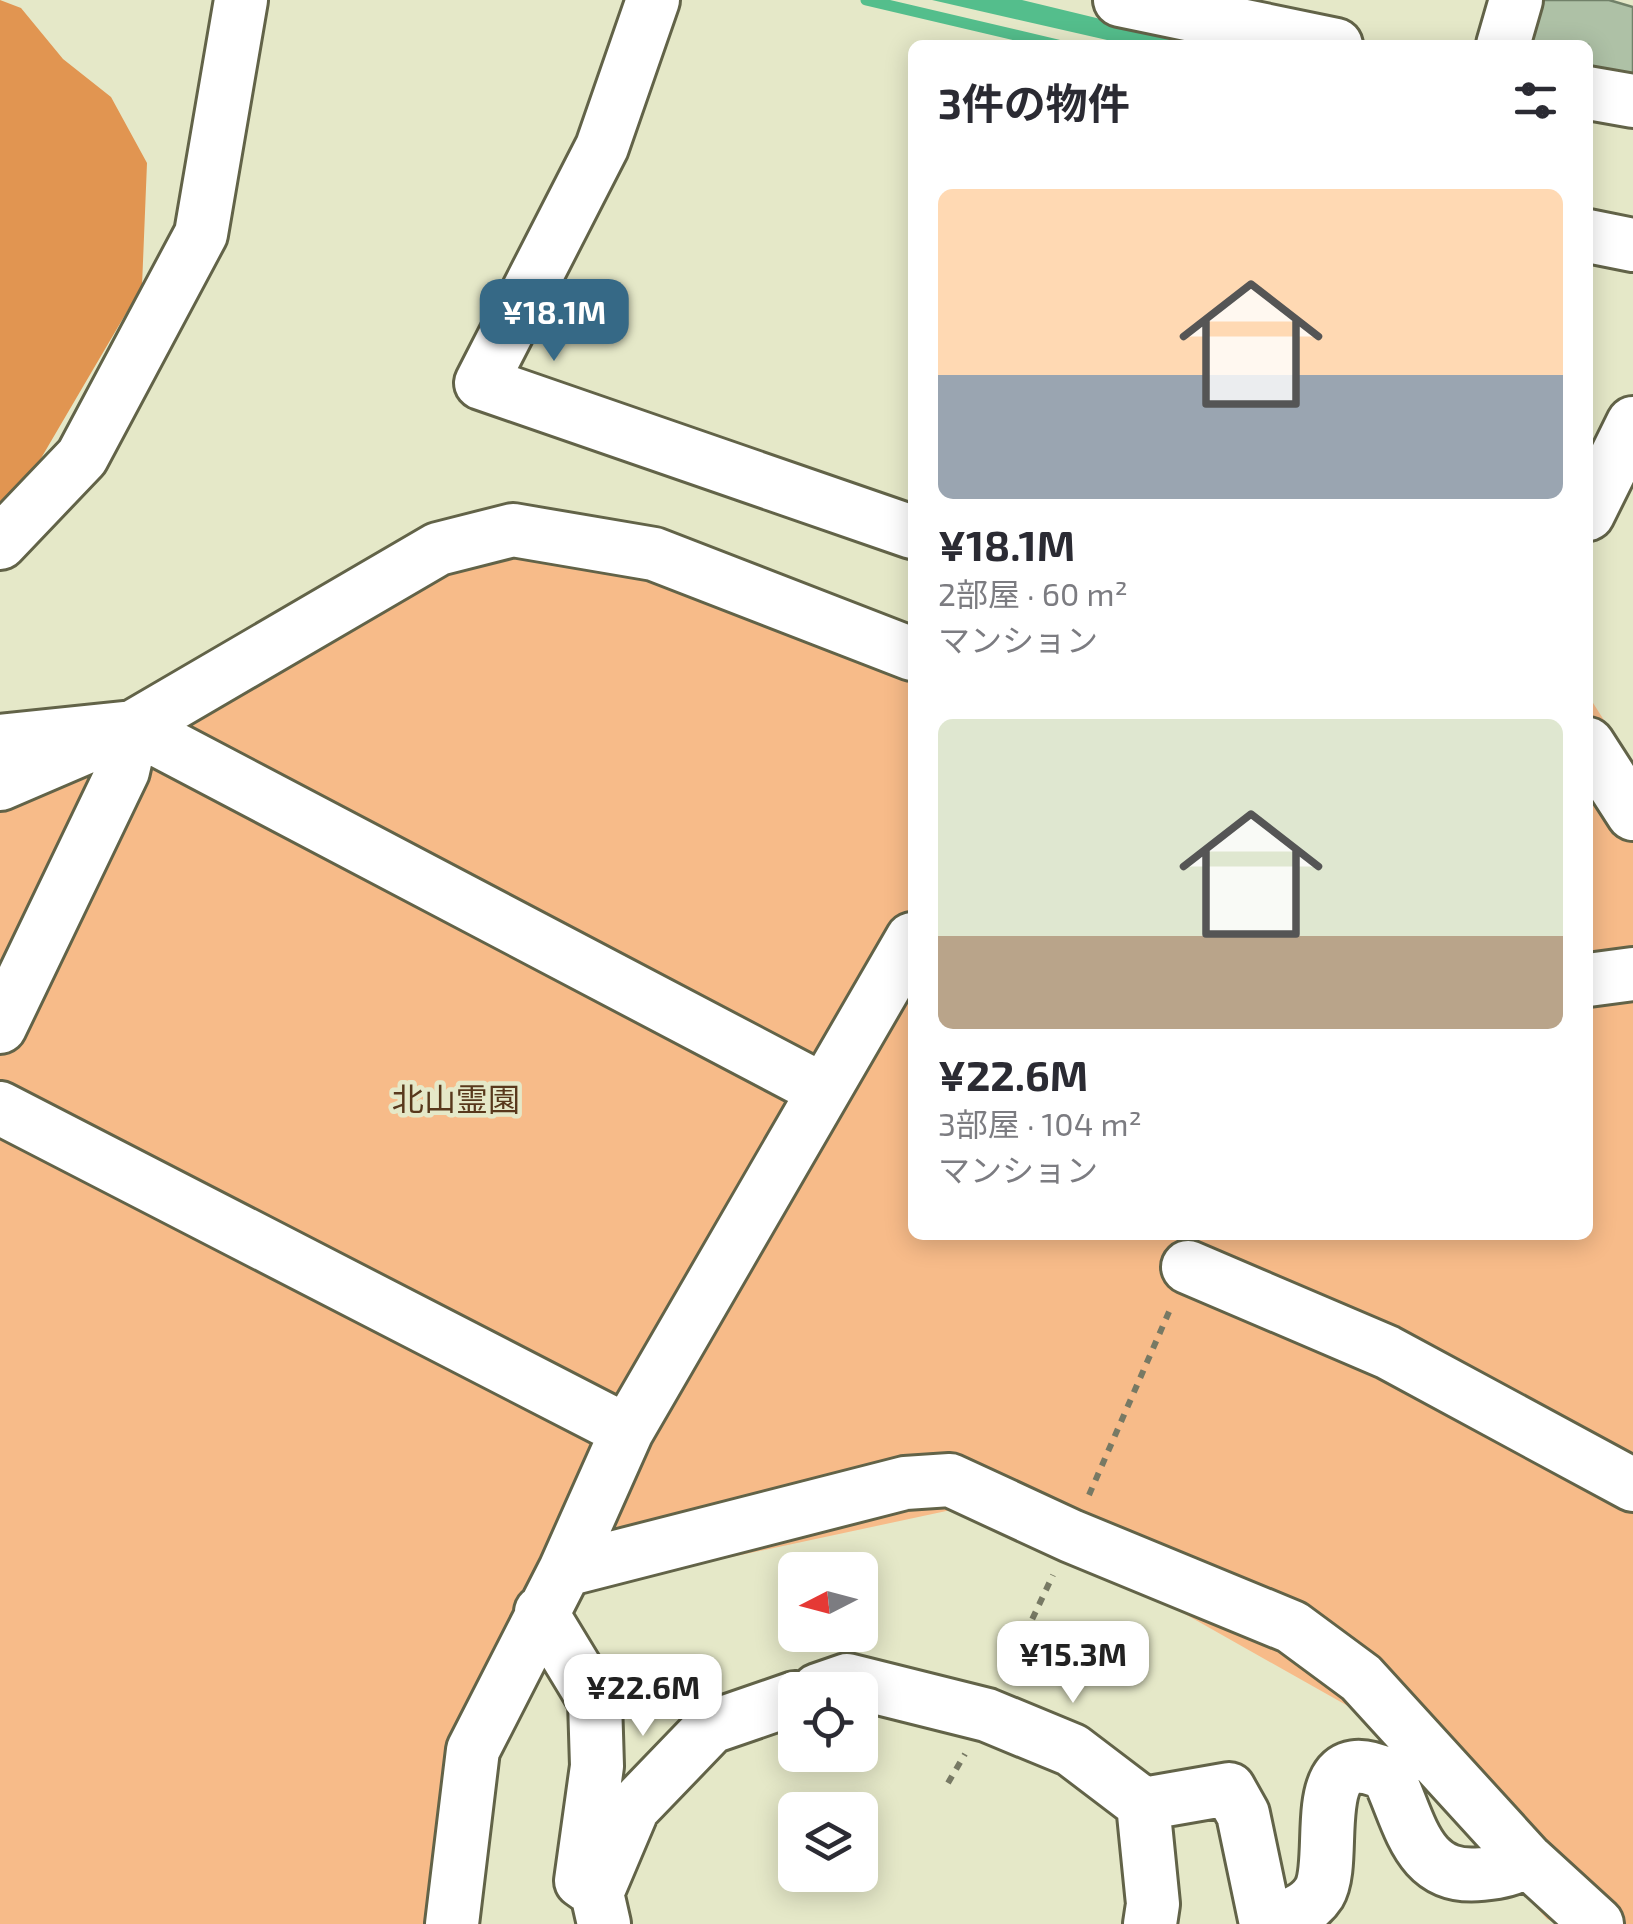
<!DOCTYPE html>
<html lang="ja">
<meta charset="utf-8">
<style>
:root{--surface:#fff;--page:#f7f7f7;--text:#2b2b33;--muted:#7c7c81;--accent:#366986}
body{margin:0;font-family:"Exo 2","Noto Sans JP",sans-serif;background:var(--page);color:var(--text);height:100vh;display:flex;flex-direction:column;font-size:38px;white-space:nowrap}
*{box-sizing:border-box;margin:0}
p{font-size:32px;color:var(--muted)}
.icon{flex:none;width:55px;height:55px;fill:none;stroke:currentColor;stroke-width:2;stroke-linecap:round;stroke-linejoin:round}
.map{position:relative;flex:1;overflow:hidden}
.side{position:absolute;left:908px;top:40px;width:685px;height:1200px;display:flex;flex-direction:column;background:var(--surface);border-radius:15px;box-shadow:0 5px 25px #0003}
.side>*{flex:none}
.needle{width:65px;rotate:264deg}
.tools{position:absolute;left:778px;top:1552px;display:grid;gap:20px}
.tools a{display:grid;place-items:center;width:100px;height:100px;border-radius:15px;background:var(--surface);box-shadow:0 5px 25px #0003;font-size:50px}
.price{position:absolute;translate:-50% -85px;padding:0 22px;border-radius:20px;background:#fff;color:#222;font-size:32px;line-height:65px;filter:drop-shadow(0 2px 5px #0008)}
.price::after{content:'';position:absolute;left:50%;top:60px;width:30px;height:22px;margin-left:-15px;background:inherit;clip-path:polygon(0 0,100% 0,50% 100%)}
.price.active{background:var(--accent);color:#fff}
ul{padding:0;list-style:none}
li{display:grid;align-content:center;gap:20px;height:530px;padding:0 30px}
li span{display:grid;place-items:center;height:310px;border-radius:15px;color:#555}
li>.icon{margin-inline-start:auto}
span .icon{width:180px;height:180px;fill:#fffc;stroke-width:1}
li b{font-size:42px}
h2{display:flex;justify-content:space-between;align-items:center;height:120px;padding:0 30px;font-size:42px}
.map>svg:first-child{display:block}
.green{fill:#f7bb89}
.forest{fill:#e19551}
.water{fill:#54be8c}
.lines{fill:none;stroke-linecap:round;stroke-linejoin:round}
.stream{stroke:#54be8c;stroke-width:11}
.building{fill:#aec1a6;stroke:#718169;stroke-width:2.5}
.minor-casing{stroke:#626348;stroke-width:58}
.path{stroke:#777964;stroke-width:6;stroke-dasharray:8 8;stroke-linecap:butt}
.minor{stroke:#fff;stroke-width:52}
.labels{text-anchor:middle;stroke-width:9;stroke-linejoin:round;paint-order:stroke}
.park-label{font-size:32px;fill:#58381c;stroke:#e5e8c8}
</style>
<div class="map">
<svg width="1633" height="1924" viewBox="0 0 1633 1924">
<rect width="100%" height="100%" fill="#e5e8c8"/>
<!-- green -->
<path class="green" d="M497 512 624 520 912 638V1235H1588V695L1633 766V1924H1558L1547 1919 1355 1710 1185 1614 965 1507 587 1588 538 1655 498 1764 480 1924H0V760L171 679 356 566Z"/>
<!-- forest -->
<path class="forest" d="M0 0 21 8 63 59 111 97 147 163 142 286 23 489 0 512Z"/>
<!-- water -->
<path class="water" d="M932 0H1022L1208 45H1129Z"/>
<g class="lines">
<!-- stream -->
<path class="stream" d="M866 0 1058 45"/>
</g>
<!-- building -->
<path class="building" d="M1532 0H1609L1633 7V86L1588 77V45H1520Z"/>
<g class="lines">
<!-- minor casing -->
<g class="minor-casing">
<path id="minor" d="M653 0 602 147 481 383 912 532
M1120 0 1336 45
M1503 45 1516 0
M1588 93 1633 101
M1588 236 1633 245
M1588 514 1633 423
M0 543 82 457 201 234 241 0
M0 741 133 727 823 1090
M1588 744 1633 814
M0 784 133 727 438 549 513 530 654 554 912 654
M1588 980 1633 974
M0 1027 123 771 133 727
M0 1108 627 1431
M1188 1267 1387 1352 1633 1485
M565 1570 627 1431 912 939
M541 1612 595 1701 597 1766 581 1881 588 1886
M818 1690 847 1680 987 1715 1072 1750 1143 1804 1153 1904 1150 1924
M1143 1804 1229 1789 1243 1814 1265 1919C1287 1916 1306 1913 1319 1893 1340 1858 1302 1734 1388 1775 1411 1824 1417 1881 1482 1874 1500 1872 1512 1870 1527 1860
M452 1924 473 1750 565 1570 905 1483 950 1480 1071 1536 1292 1627 1361 1678 1527 1860 1597 1924
M604 1924 597 1893 633 1808 711 1727 795 1698"/>
</g>
<!-- path -->
<path class="path" d="M1089 1495 1172 1305
M1005 1677 1053 1575
M948 1783 965 1754"/>
<!-- minor -->
<use href="#minor" class="minor"/>
</g>
<g class="labels">
<!-- park labels -->
<g class="park-label">
<text x="456" y="1111">北山霊園</text>
</g>
</g>
</svg>
<div class="tools">
<a><svg class="needle" viewBox="-14 -14 28 28"><path d="M0-13l5 13h-10z" fill="#e53935"/><path d="M0 13l5-13h-10z" fill="#7c7c81"/></svg></a>
<a><svg class="icon" aria-label="locate" viewBox="0 0 24 24"><circle cx="12" cy="12" r="6"/><path d="M12 2v4M12 18v4M2 12h4M18 12h4"/></svg></a>
<a><svg class="icon" aria-label="layers" viewBox="0 0 24 24"><path d="M12 4l9 5-9 5-9-5zM3 14l9 5 9-5"/></svg></a>
</div>
<b class="price active" style="left:554px;top:364px">¥18.1M</b>
<b class="price" style="left:1073px;top:1706px">¥15.3M</b>
<b class="price" style="left:643px;top:1739px">¥22.6M</b>
<section class="side">
<h2>3件の物件<svg class="icon" aria-label="filters" viewBox="0 0 24 24"><path d="M4 7h16M4 17h16"/><circle cx="9" cy="7" r="2"/><circle cx="15" cy="17" r="2"/></svg></h2>
<ul>
<li><span style="background:linear-gradient(#ffd9b3 60%,#9aa5b1 0)"><svg class="icon" aria-label="home" viewBox="0 0 24 24"><path d="M3 11l9-7 9 7M6 9v11h12V9"/></svg></span><div><b>¥18.1M</b><p>2部屋 · 60 m²</p><p>マンション</p></div></li>
<li><span style="background:linear-gradient(#dfe7d0 70%,#b9a48a 0)"><svg class="icon" aria-label="home" viewBox="0 0 24 24"><path d="M3 11l9-7 9 7M6 9v11h12V9"/></svg></span><div><b>¥22.6M</b><p>3部屋 · 104 m²</p><p>マンション</p></div></li>
</ul>
</section>
</div>
